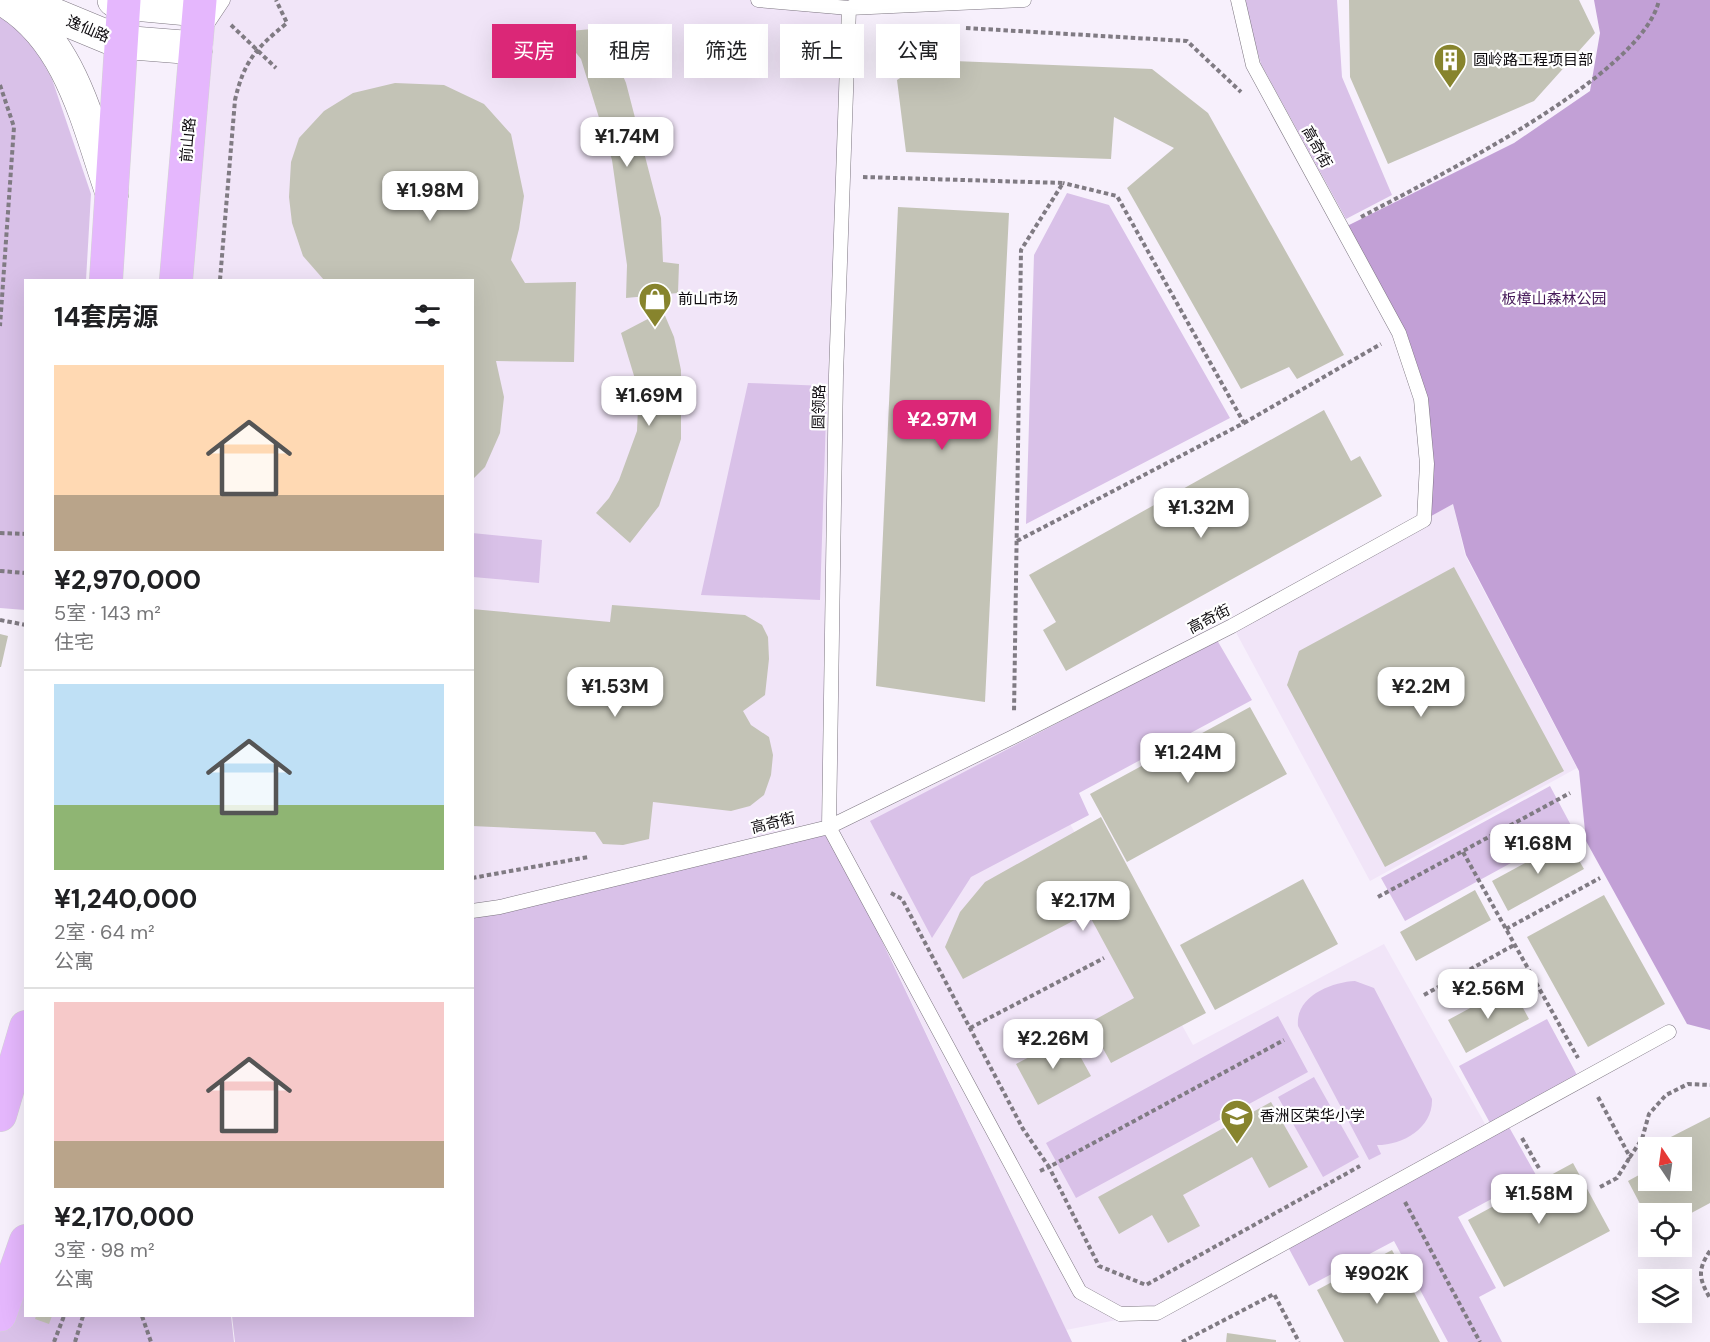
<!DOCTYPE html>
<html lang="zh">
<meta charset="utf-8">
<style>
:root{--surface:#fff;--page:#f6f6f6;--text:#202124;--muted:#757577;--line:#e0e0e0;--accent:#db2777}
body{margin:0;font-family:"DM Sans","Noto Sans SC",sans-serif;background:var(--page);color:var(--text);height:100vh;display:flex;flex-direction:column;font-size:22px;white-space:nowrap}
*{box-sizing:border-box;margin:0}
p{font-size:20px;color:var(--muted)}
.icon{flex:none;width:33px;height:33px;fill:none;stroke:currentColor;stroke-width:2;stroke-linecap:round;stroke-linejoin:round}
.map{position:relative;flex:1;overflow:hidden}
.sheet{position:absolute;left:24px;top:279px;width:450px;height:1038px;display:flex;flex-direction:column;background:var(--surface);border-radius:0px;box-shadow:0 6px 24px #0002}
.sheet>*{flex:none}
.top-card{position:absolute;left:492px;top:24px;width:570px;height:54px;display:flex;gap:12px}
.needle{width:39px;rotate:347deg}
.buttons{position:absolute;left:1638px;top:1137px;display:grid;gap:12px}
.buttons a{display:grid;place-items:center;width:54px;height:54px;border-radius:0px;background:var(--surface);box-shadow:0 6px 24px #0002;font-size:30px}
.price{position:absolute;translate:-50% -51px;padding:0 14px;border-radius:12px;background:#fff;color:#222;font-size:20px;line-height:39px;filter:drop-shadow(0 2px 3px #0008)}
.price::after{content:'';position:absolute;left:50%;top:36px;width:18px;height:14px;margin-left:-9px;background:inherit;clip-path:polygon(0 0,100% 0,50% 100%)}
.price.selected{background:var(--accent);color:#fff}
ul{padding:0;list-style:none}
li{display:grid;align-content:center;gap:12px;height:318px;padding:0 30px}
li+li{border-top:2px solid var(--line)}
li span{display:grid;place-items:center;height:186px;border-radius:0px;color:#555}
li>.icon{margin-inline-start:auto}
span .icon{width:108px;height:108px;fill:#fffc;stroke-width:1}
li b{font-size:26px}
h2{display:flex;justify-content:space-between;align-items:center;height:72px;padding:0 30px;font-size:26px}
.tag{padding:0 21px;border-radius:0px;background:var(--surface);box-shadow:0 6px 24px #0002;font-size:21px;line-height:54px}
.tag.selected{background:var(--accent);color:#fff}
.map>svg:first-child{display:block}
.built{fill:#f1e5f8}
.green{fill:#d9c1e8}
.forest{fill:#c2a0d6}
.building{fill:#c3c3b6}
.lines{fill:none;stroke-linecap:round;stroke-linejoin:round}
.lane-casing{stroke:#7d7681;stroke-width:15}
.secondary-casing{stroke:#7d7681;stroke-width:34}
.primary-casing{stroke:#d3d3d4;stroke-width:34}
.path{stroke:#807b83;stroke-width:4;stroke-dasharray:4.5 3;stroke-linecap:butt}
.lane{stroke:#fff;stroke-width:14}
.secondary{stroke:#fff;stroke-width:33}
.primary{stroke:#e5b7fd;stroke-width:33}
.labels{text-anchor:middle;stroke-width:4.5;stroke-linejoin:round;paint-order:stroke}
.street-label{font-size:15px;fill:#0d0a0e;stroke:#fff}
.poi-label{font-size:15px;fill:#0d0a0e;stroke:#fff;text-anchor:start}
.park-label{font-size:15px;fill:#461a5a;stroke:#fff}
</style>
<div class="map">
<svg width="1710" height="1342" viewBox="0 0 1710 1342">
<rect width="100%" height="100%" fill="#f7f0fc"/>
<!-- built -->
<path class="built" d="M224 0H865L848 8 828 826 473 911 472 280H177L195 72Z
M1453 504 1465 555 1577 768 1370 881 1232 625Z
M1020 734 1193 1045 1384 944 1489 1131 1157 1312 1066 1330 829 827Z"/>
<!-- green -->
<path class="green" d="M1243 0H1337L1342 77 1392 195 1346 219 1261 64Z
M0 15 31 41 52 79 91 194 86 280H26L25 610 0 608Z
M1067 193 1109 205 1230 418 1026 524 1034 255Z
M748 383 827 386 820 600 701 595Z
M472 533 542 540 539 583 473 577Z
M1217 640 1252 700 1079 793 1089 815 971 877 932 938 870 821Z
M1550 786 1573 829 1405 921 1381 878Z
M828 827 1072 1342H235L232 1316H472L473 912Z
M1355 981 1374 988 1432 1099C1433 1127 1404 1145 1377 1145L1381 1154 1369 1160 1298 1026C1295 996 1332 982 1355 981Z
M1278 1016 1308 1072 1076 1198 1046 1143Z
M1547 1019 1577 1075 1490 1123 1459 1066Z
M1314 1077 1359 1157 1323 1177 1278 1097Z
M1509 1127 1536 1175 1458 1217 1496 1288 1479 1297 1502 1342H1448L1394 1241 1309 1286 1288 1247Z
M25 1242 26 1316H231L234 1342H0V1316Z"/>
<!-- forest -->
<path class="forest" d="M1594 0H1710V1030L1687 1024 1586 841 1579 771 1466 555 1453 504 1424 520 1421 399 1400 333 1343 228 1514 143 1590 91 1600 33Z"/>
<!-- building -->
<path class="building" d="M1349 0H1579L1595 33 1534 101 1388 164 1350 77Z
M603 28 626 83 661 218 663 262 679 264 678 293 626 298 627 265 612 160 581 59 559 32Z
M928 60 1152 69 1208 113 1344 355 1297 379 1289 367 1241 389 1127 188 1174 148 1114 117 1111 159 906 152 897 80Z
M395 83 444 85 484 104 511 134 524 196 519 229 511 260 525 283 576 282 574 362 496 361 504 397 500 433 485 467 472 480V280H324L303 256 292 223 289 197 291 162 299 138 324 111 353 93Z
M898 207 1009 213 985 702 876 686Z
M663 311 674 337 681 370V439L659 506 630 543 596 513 609 498 619 480 637 431 638 407 635 379 621 333Z
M1324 410 1351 461 1360 456 1382 496 1066 671 1043 630 1056 622 1029 575Z
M1454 567 1564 771 1385 867 1287 685 1299 651Z
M612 605 745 615 762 625 768 637 769 659 765 695 743 711 751 725 769 737 773 755 771 775 764 795 750 806 731 811 653 802 649 839 623 845 603 844 595 832 472 826V609L610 622Z
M0 634 8 636 1 667H0Z
M1250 707 1287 774 1127 862 1090 794Z
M1101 817 1206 1013 1111 1063 1089 1023 1134 998 1088 913 963 979 945 947 960 912 985 882Z
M1567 840 1584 869 1508 911 1492 881Z
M1303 879 1338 944 1215 1010 1180 945Z
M1475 890 1491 920 1416 961 1400 932Z
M1604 895 1665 1004 1588 1047 1527 937Z
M1511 986 1529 1019 1466 1053 1448 1020Z
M1069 1036 1091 1076 1038 1105 1016 1064Z
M1271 1102 1308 1167 1269 1188 1252 1157 1183 1195 1200 1226 1168 1243 1152 1215 1119 1234 1098 1197Z
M1710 1117V1203L1682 1218V1214H1648V1219L1628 1181 1648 1170V1180H1682V1148H1669L1665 1140Z
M1573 1163 1610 1231 1504 1287 1468 1220Z
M1392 1250 1440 1342H1344L1317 1290Z
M36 1316H52L49 1324 35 1319Z
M1227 1333 1276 1340V1342H1226Z"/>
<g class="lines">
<!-- lane casing -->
<g class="lane-casing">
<path id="lane" d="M758 0 849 8 1024 0
M866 0 849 8 836 375 829 827 1080 1292 1120 1314 1157 1313 1669 1032
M207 24 223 0
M472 911 500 907 829 827 1013 737 1232 626 1424 520 1427 464 1421 399 1399 333 1253 65 1238 0"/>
</g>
<!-- secondary casing -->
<g class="secondary-casing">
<path id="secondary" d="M4 0C71 39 88 125 112 193
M114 0 123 3 199 10
M21 1 120 42 196 48"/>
</g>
<!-- primary casing -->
<g class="primary-casing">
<path id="primary" d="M106 280 124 0
M176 280 200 0
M0 1115 26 1027
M0 1315 26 1241"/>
</g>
<!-- path -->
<path class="path" d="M231 25 276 68
M966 28 1187 41 1241 92
M0 85 14 127 0 326
M863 177 1063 183 1021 250 1014 713
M1361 217C1430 180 1643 76 1659 0
M220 280 235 100C244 61 256 48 287 23L276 0
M1244 423 1381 344
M0 533 26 534
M1017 541 1244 423 1117 196 1063 183
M0 571 26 573
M0 620 26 625
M1463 852 1578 1058
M472 878 588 857
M891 893 902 899 1023 1129 1049 1167 1284 1040
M1378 897 1570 793
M1506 929 1600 878
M1424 995 1514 945
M970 1028 1104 958
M1598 1097 1630 1157 1642 1139 1649 1114 1666 1095 1688 1084 1710 1085
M1522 1138 1540 1170
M1040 1171 1049 1167 1099 1266 1146 1285 1360 1166
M1600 1187 1617 1178 1630 1157
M1405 1202 1480 1342
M1710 1251C1697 1270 1699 1279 1710 1298
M142 1316 151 1342
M54 1342 64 1316
M75 1342 83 1316
M1182 1342 1274 1294 1299 1342"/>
<!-- lane -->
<use href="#lane" class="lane"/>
<!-- secondary -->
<use href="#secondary" class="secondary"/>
<!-- primary -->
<use href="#primary" class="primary"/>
</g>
<!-- icons -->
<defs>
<g id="building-pin" transform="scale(1.725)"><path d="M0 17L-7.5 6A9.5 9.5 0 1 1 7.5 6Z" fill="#87842d" stroke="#fff"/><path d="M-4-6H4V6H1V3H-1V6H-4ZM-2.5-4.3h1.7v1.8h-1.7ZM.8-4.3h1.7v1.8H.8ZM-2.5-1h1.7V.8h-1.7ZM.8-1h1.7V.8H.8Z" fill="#fff"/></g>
<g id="shop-pin" transform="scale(1.725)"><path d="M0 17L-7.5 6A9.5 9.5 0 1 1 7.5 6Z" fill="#87842d" stroke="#fff"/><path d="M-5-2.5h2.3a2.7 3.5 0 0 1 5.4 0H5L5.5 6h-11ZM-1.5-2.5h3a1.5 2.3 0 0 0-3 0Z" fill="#fff"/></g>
<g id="school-pin" transform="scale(1.725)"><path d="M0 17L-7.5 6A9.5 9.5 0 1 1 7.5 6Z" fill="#87842d" stroke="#fff"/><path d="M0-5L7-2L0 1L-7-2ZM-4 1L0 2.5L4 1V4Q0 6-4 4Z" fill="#fff"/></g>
</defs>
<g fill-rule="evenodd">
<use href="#building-pin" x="1450" y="60"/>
<use href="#shop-pin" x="655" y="299"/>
<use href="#school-pin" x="1237" y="1116"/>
</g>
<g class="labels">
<!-- street labels -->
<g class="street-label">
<text transform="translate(88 29) rotate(23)" y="5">逸仙路</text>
<text transform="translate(188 140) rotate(-85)" y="5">前山路</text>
<text transform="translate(1317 147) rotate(61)" y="5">高奇街</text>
<text transform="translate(819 407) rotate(-89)" y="5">圆领路</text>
<text transform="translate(1209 619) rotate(-27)" y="5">高奇街</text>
<text transform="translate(773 823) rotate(-14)" y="5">高奇街</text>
</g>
<!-- poi labels -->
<g class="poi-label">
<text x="1473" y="65">圆岭路工程项目部</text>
<text x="678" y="304">前山市场</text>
<text x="1260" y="1121">香洲区荣华小学</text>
</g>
<!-- park labels -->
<g class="park-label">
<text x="1554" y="304">板樟山森林公园</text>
</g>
</g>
</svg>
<div class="buttons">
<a><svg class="needle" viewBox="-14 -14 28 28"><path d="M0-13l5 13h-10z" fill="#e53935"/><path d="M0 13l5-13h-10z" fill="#757577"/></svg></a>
<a><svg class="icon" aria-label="locate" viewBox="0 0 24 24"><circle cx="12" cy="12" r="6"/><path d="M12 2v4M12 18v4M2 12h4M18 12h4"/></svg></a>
<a><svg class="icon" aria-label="layers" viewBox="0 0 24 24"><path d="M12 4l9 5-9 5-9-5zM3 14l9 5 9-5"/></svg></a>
</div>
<b class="price" style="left:627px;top:168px">¥1.74M</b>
<b class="price" style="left:430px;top:222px">¥1.98M</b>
<b class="price" style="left:649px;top:427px">¥1.69M</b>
<b class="price selected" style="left:942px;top:451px">¥2.97M</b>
<b class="price" style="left:1201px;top:539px">¥1.32M</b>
<b class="price" style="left:615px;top:718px">¥1.53M</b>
<b class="price" style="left:1421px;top:718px">¥2.2M</b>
<b class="price" style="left:1188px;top:784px">¥1.24M</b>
<b class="price" style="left:1538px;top:875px">¥1.68M</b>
<b class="price" style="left:1083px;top:932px">¥2.17M</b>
<b class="price" style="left:1488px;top:1020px">¥2.56M</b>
<b class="price" style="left:1053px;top:1070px">¥2.26M</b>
<b class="price" style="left:1539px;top:1225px">¥1.58M</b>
<b class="price" style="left:1377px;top:1305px">¥902K</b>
<div class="top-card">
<a class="tag selected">买房</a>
<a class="tag">租房</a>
<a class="tag">筛选</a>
<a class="tag">新上</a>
<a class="tag">公寓</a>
</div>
<section class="sheet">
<h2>14套房源<svg class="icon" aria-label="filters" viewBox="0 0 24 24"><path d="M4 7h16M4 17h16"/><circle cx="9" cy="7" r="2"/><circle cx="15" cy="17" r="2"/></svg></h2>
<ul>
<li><span style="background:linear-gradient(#ffd9b3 70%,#b9a48a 0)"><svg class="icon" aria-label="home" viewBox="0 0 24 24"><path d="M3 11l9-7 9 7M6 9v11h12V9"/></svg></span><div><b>¥2,970,000</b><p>5室 · 143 m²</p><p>住宅</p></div></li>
<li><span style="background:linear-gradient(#bfe0f5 65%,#8fb573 0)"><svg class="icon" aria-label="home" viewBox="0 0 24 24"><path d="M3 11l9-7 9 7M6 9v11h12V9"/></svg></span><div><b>¥1,240,000</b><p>2室 · 64 m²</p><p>公寓</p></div></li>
<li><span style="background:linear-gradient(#f6c9c9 75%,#b9a48a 0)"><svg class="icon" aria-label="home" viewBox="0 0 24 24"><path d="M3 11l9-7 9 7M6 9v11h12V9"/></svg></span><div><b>¥2,170,000</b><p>3室 · 98 m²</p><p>公寓</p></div></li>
</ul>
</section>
</div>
